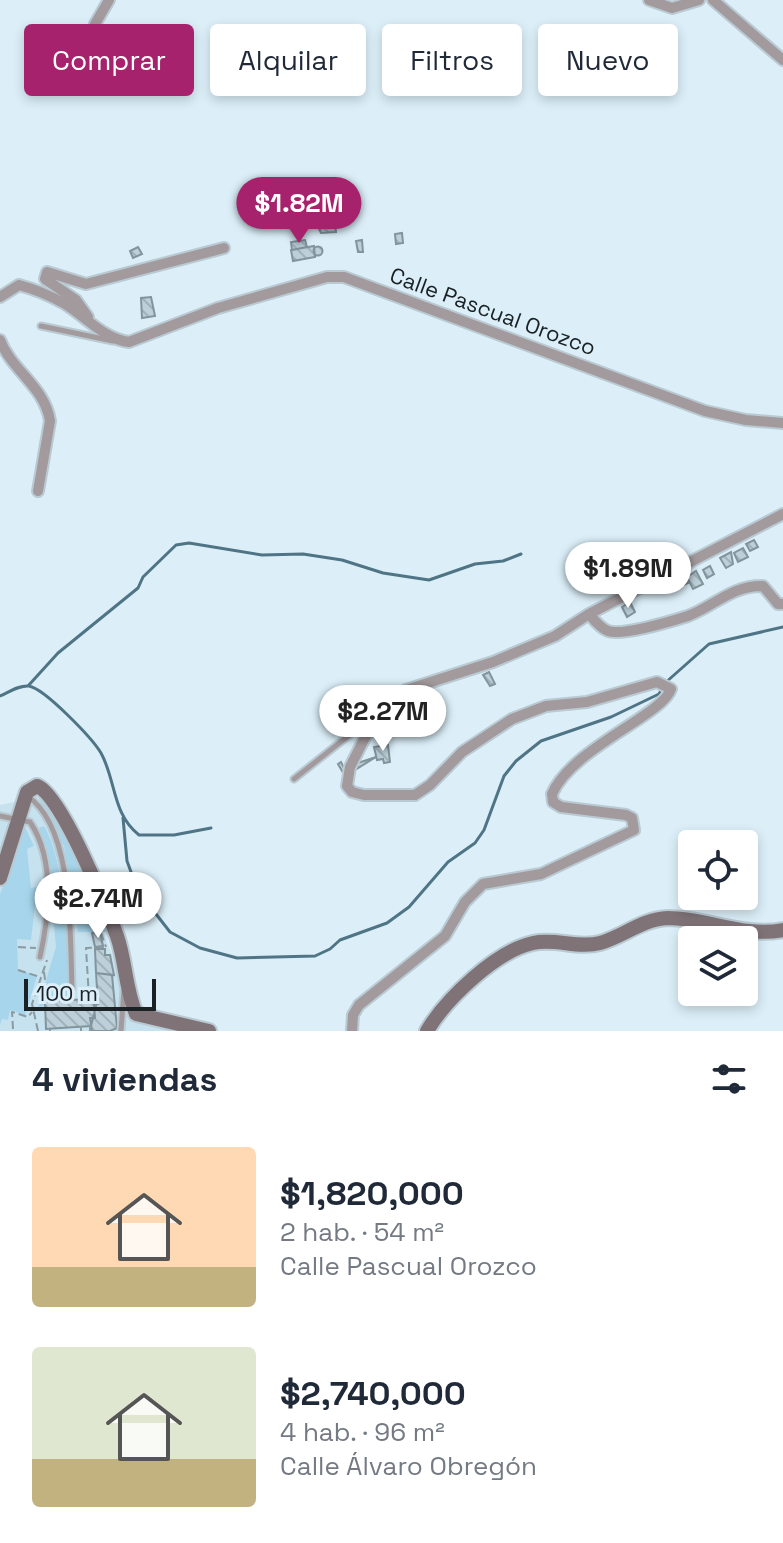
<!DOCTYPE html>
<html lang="es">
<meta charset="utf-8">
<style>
:root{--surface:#fff;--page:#f2f2f3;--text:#1f2937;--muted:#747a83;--accent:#a7226c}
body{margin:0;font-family:"Space Grotesk",sans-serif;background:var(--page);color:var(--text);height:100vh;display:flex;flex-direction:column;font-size:30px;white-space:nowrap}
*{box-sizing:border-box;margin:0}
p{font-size:26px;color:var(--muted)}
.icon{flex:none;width:44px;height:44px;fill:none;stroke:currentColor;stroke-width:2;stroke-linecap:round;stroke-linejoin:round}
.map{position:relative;height:1031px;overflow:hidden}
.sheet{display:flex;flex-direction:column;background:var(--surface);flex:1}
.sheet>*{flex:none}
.hud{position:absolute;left:24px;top:24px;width:736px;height:72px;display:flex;gap:16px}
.tools{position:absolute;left:678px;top:830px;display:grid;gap:16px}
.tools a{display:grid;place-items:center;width:80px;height:80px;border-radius:8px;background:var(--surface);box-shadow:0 4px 12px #0003;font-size:40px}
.scale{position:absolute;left:24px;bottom:20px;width:132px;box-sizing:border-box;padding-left:8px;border:4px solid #1a2124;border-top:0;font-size:22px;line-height:28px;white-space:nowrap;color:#1a2124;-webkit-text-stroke:6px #dceff9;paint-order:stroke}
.price{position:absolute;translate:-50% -68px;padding:0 18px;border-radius:28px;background:#fff;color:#222;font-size:26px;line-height:52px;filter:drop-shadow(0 2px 4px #0008)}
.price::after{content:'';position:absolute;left:50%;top:48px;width:24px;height:18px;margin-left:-12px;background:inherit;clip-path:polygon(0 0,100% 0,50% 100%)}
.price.on{background:var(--accent);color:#fff}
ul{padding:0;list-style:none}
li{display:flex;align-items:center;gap:24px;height:200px;padding:0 32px}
li span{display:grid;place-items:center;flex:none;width:224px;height:160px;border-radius:8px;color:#555}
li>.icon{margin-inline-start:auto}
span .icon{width:96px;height:96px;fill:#fffc;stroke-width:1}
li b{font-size:34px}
h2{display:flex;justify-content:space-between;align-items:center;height:96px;padding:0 32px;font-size:34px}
.tag{padding:0 28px;border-radius:8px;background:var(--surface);box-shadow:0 4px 12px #0003;font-size:28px;line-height:72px}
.tag.on{background:var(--accent);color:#fff}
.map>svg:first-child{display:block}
.built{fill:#c6e2ef}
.green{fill:#a7d6ec}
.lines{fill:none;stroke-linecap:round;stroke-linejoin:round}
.stream{stroke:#4f7485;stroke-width:3}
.building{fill:url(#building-back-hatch);stroke:#82949c;stroke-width:2}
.service-casing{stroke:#b9cad3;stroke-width:9}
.minor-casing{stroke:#b9cad3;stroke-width:14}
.secondary-casing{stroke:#b9cad3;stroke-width:18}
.path{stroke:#8c9aa1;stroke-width:2;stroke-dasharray:8 4;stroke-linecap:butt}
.service{stroke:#a39a9d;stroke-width:5}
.minor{stroke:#a39a9d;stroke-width:10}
.secondary{stroke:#7f7378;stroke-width:14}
.labels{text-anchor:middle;stroke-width:7;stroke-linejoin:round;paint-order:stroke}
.street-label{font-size:22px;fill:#1a2124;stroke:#dceff9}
</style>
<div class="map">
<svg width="783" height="1031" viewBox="0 0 783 1031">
<defs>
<pattern id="building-back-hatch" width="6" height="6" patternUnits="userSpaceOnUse" patternTransform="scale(2)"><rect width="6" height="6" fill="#bdd0d9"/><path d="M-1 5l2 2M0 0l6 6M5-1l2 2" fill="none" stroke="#a2b2ba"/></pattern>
</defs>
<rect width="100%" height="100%" fill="#dceff9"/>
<!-- built -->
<path class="built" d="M38 797 64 840 112 954 129 1013 136 1022 177 1031H0V805Z"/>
<!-- green -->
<path class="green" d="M41 796 62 818 111 932H78L64 846 38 797Z
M44 826C66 863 68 949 70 993V1000L45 1002V1006L38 1007 56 947 47 848 39 828Z
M25 827 34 846 27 849 31 888 37 887 31 940 17 939 18 969 37 976 25 1015 10 1010 8 1020 2 1019 0 1025V894Z"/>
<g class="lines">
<!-- stream -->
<path class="stream" d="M28 686 58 653 138 588 143 577 176 545 189 543 262 555 303 554 342 560 383 573 429 580 475 564 503 561 521 554
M0 696C9 692 19 685 29 686 45 689 92 738 101 753 116 780 112 814 139 835H174L211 828
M123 818 127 861 138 891 170 932 200 948 237 958 315 956 330 949 340 940 387 923 409 907 448 862 475 843 484 830 504 776 516 761 541 741 611 717 659 694 665 683 709 644 783 627"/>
</g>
<!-- building -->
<path class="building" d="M335 225 336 232 321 233 319 229Z
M402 233 403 243 396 244 395 234Z
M305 240 307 247 292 250 291 242Z
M362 240 363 252H358L356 241Z
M314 246 315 257 293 261 291 250Z
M313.5 251a4.5 4.5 0 1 1 9 0a4.5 4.5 0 1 1-9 0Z
M138 247 142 254 133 258 130 251Z
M151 297 155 316 142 318 141 298Z
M754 540 758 547 750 551 746 544Z
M743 548 748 557 738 562 734 553Z
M731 552 733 564 726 568 720 558Z
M710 566 714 574 707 578 703 570Z
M696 571 703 584 693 589 687 577Z
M684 575 688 583 681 586 677 578Z
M630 602 635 612 627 617 622 607Z
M489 672 495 684 490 686 483 675Z
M403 701 415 714 407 722 394 708Z
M394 708 403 718 399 721 391 711Z
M388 745 390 762 384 763 383 759 377 760 374 747Z
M376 757 345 776 338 764 341 762 346 772 358 763Z
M100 932 103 946 95 947 92 933Z
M95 949H105V955H110L114 975 96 973Z
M96 973 112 975 117 1028 110 1031H92L90 1018H95L94 1004H98Z
M98 998 91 1026 46 1029 45 1002Z"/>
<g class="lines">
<!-- service casing -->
<g class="service-casing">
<path id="service" d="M41 326 113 341
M294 779 372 717
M27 796C74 826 70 938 72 988
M0 816 30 822C55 859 49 916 40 957
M121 1031 124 990"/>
</g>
<!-- minor casing -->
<g class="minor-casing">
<path id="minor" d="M649 0 672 8 699 0
M713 0 783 60
M95 24 109 0
M0 297 19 285C34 289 51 296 65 304 86 317 104 339 129 342L218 308 327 277H344L705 411 746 420 783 423
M88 317 76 300 45 279 47 272 86 284 224 248
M0 340C12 371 45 387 50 421L38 491
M589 614C594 620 600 628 608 631 622 636 672 621 688 616 714 606 733 585 763 586L778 604H783
M352 1031 353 1015 359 1005 445 936 465 902 483 884 541 874 634 830 632 818 626 815 561 807 553 802 552 794C572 748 663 715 671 689L657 682 587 702 546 706 512 719 462 752 430 785 415 795H364L352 792 347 786 350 767 378 712 406 690 493 662 555 636 589 614 783 514"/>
</g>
<!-- secondary casing -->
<g class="secondary-casing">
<path id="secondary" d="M0 878 27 792 37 786C61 794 107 909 117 936 126 962 125 988 136 1014L209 1031
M427 1031C446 999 496 951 533 943 556 938 578 949 600 943 624 936 642 919 668 918 707 918 744 938 783 930"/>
</g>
<!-- path -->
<path class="path" d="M101 933 106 947
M18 947 36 948
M18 970 40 977
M44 972 48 1002
M89 998 86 948 106 947
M81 1026V1031
M90 1026V1031
M13 1029 12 1012 28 1017 32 1012
M50 1029V1031
M38 1031 32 1004 47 960"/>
<!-- service -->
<use href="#service" class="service"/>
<!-- minor -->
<use href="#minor" class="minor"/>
<!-- secondary -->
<use href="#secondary" class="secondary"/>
</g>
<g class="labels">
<!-- street labels -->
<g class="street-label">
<text transform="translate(493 311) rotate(20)" y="8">Calle Pascual Orozco</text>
</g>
</g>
</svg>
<div class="tools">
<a><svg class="icon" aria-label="locate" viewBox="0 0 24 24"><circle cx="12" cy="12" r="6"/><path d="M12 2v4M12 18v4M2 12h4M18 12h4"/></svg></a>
<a><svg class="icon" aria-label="layers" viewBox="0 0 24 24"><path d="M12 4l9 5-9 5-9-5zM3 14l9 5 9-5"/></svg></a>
</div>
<div class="scale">100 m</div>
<b class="price on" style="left:299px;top:245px">$1.82M</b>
<b class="price" style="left:628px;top:610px">$1.89M</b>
<b class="price" style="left:383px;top:753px">$2.27M</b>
<b class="price" style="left:98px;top:940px">$2.74M</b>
<div class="hud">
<a class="tag on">Comprar</a>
<a class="tag">Alquilar</a>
<a class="tag">Filtros</a>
<a class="tag">Nuevo</a>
</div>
</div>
<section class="sheet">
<h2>4 viviendas<svg class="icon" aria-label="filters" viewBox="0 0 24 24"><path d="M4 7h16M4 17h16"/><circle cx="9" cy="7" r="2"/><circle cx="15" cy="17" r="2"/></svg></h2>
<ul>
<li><span style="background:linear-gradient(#ffd9b3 75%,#c2b280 0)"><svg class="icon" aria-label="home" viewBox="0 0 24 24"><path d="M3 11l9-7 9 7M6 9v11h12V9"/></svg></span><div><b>$1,820,000</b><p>2 hab. · 54 m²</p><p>Calle Pascual Orozco</p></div></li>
<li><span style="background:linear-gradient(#dfe7d0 70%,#c2b280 0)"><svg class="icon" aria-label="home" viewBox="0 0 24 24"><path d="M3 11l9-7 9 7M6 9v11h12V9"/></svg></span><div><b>$2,740,000</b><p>4 hab. · 96 m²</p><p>Calle Álvaro Obregón</p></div></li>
</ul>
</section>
